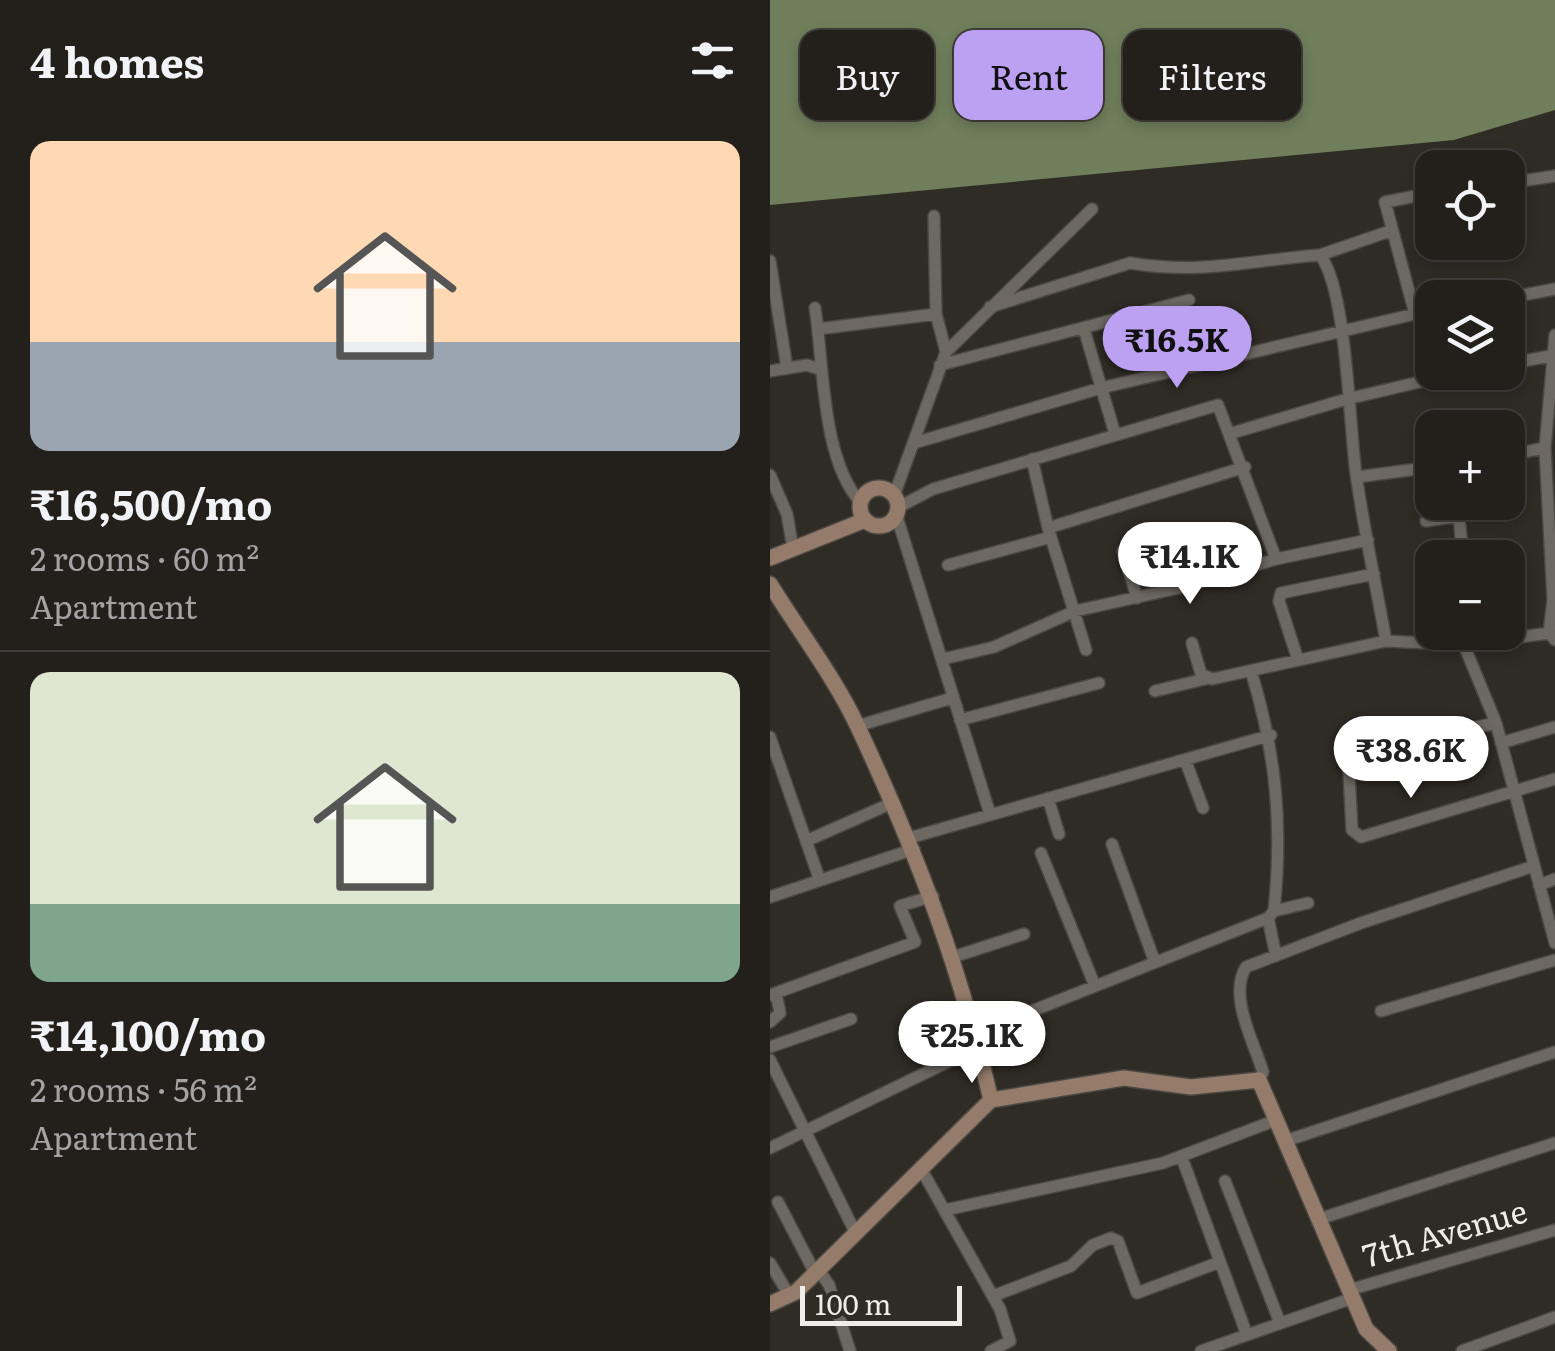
<!DOCTYPE html>
<meta charset="utf-8">
<style>
:root{--surface:#23201c;--page:#2f2d29;--text:#f1f3f6;--muted:#a3a3a3;--line:#403e3b;--accent:#bca0f2}
body{margin:0;font-family:Literata,serif;background:var(--page);color:var(--text);height:100vh;display:flex;flex-direction:column;font-size:38px;white-space:nowrap}
*{box-sizing:border-box;margin:0}
p{font-size:32px;color:var(--muted)}
.icon{flex:none;width:55px;height:55px;fill:none;stroke:currentColor;stroke-width:2;stroke-linecap:round;stroke-linejoin:round}
.map{position:relative;flex:1;overflow:hidden}
.side{display:flex;flex-direction:column;background:var(--surface);width:770px}
.side>*{flex:none}
.banner{position:absolute;left:30px;top:30px;width:605px;height:90px;display:flex;gap:20px}
.tools{position:absolute;left:645px;top:150px;display:grid;gap:20px}
.tools a{display:grid;place-items:center;width:110px;height:110px;border-radius:20px;background:var(--surface);box-shadow:0 5px 15px #0003,0 0 0 2px var(--line);font-size:50px}
.scale{position:absolute;left:30px;bottom:25px;width:162px;box-sizing:border-box;padding-left:10px;border:5px solid #efede9;border-top:0;font-size:28px;line-height:35px;white-space:nowrap;color:#efede9;-webkit-text-stroke:8px #2f2b25;paint-order:stroke}
.price{position:absolute;translate:-50% -85px;padding:0 22px;border-radius:35px;background:#fff;color:#222;font-size:32px;line-height:65px;filter:drop-shadow(0 2px 5px #0008)}
.price::after{content:'';position:absolute;left:50%;top:60px;width:30px;height:22px;margin-left:-15px;background:inherit;clip-path:polygon(0 0,100% 0,50% 100%)}
.price.on{background:var(--accent);color:#111}
ul{padding:0;list-style:none}
li{display:grid;align-content:center;gap:20px;height:530px;padding:0 30px}
li+li{border-top:2px solid var(--line)}
li span{display:grid;place-items:center;height:310px;border-radius:20px;color:#555}
li>.icon{margin-inline-start:auto}
span .icon{width:180px;height:180px;fill:#fffc;stroke-width:1}
li b{font-size:42px}
h2{display:flex;justify-content:space-between;align-items:center;height:120px;padding:0 30px;font-size:42px}
.pill{padding:0 35px;border-radius:20px;background:var(--surface);box-shadow:0 5px 15px #0003,0 0 0 2px var(--line);font-size:35px;line-height:90px}
.pill.on{background:var(--accent);color:#111}
main{display:flex;flex:1;min-height:0}
.map>svg:first-child{display:block}
.water{fill:#6f7e5b}
.lines{fill:none;stroke-linecap:round;stroke-linejoin:round}
.street-casing{stroke:#4b4743;stroke-width:14}
.secondary-casing{stroke:#4b4743;stroke-width:18}
.street{stroke:#6d6862;stroke-width:11}
.secondary{stroke:#947b6a;stroke-width:15}
.labels{text-anchor:middle;stroke-width:10;stroke-linejoin:round;paint-order:stroke}
.street-label{font-size:32px;fill:#efede9;stroke:#2f2b25}
</style>
<main>
<section class="side">
<h2>4 homes<svg class="icon" aria-label="filters" viewBox="0 0 24 24"><path d="M4 7h16M4 17h16"/><circle cx="9" cy="7" r="2"/><circle cx="15" cy="17" r="2"/></svg></h2>
<ul>
<li><span style="background:linear-gradient(#ffd9b3 65%,#9aa5b1 0)"><svg class="icon" aria-label="home" viewBox="0 0 24 24"><path d="M3 11l9-7 9 7M6 9v11h12V9"/></svg></span><div><b>₹16,500/mo</b><p>2 rooms · 60 m²</p><p>Apartment</p></div></li>
<li><span style="background:linear-gradient(#dfe7d0 75%,#7fa58c 0)"><svg class="icon" aria-label="home" viewBox="0 0 24 24"><path d="M3 11l9-7 9 7M6 9v11h12V9"/></svg></span><div><b>₹14,100/mo</b><p>2 rooms · 56 m²</p><p>Apartment</p></div></li>
</ul>
</section>
<div class="map">
<svg width="785" height="1351" viewBox="0 0 785 1351">
<rect width="100%" height="100%" fill="#2f2b25"/>
<!-- water -->
<path class="water" d="M0 0H785V110L684 140 0 205Z"/>
<g class="lines">
<!-- street casing -->
<g class="street-casing">
<path id="street" d="M738 183 785 176
M164 216 166 314 176 352
M550 255 620 231
M0 261 17 368
M738 298 785 289
M220 307 360 263C431 275 481 260 550 255 577 289 579 425 586 474 594 530 606 586 616 641L694 645 726 723 785 943
M45 308C54 364 51 459 91 503
M645 314 615 202 662 193
M48 329 166 314
M314 329 345 434
M785 335 775 448 783 600 779 633 785 640
M738 364 780 356
M170 365 419 300
M0 371 37 365 49 369
M462 433 577 399 692 372
M144 443 331 388 662 310
M738 455 775 448
M262 459 278 528
M0 475 17 514 23 549
M587 477 662 467
M124 496 176 352 322 209
M127 508 163 489 448 405 506 559
M126 514 220 814
M689 516 693 558
M656 521 716 512
M353 551 367 598
M178 565 281 537
M694 632V645L779 633
M422 643 431 674 442 679 616 641
M316 650 278 528 475 467
M173 659 224 647 305 611 413 587 506 559 598 540
M528 660 509 601 511 593 604 574
M481 671C506 753 513 825 504 911
M385 691 435 679
M190 720 329 683
M87 726 182 698
M0 737 49 878
M635 742 726 723
M731 743 785 727
M578 754 582 830 591 837 785 779
M416 762 433 808
M278 798 289 834
M139 838 501 735
M36 841 122 803
M342 844 384 960
M271 853 325 986
M769 885 785 879
M0 897 144 849
M498 918 506 956
M183 957 254 934
M0 995 145 942 130 906 163 896
M611 1011 785 960
M0 1022 10 1013 6 993
M206 1033 498 918 504 911 538 903
M0 1047 81 1019
M0 1060 85 1232
M489 1080 493 1072C484 1042 458 996 476 967L591 923 764 866
M515 1141 785 1052
M0 1148 209 1047
M412 1158 477 1335
M150 1167 230 1309 240 1341 221 1351
M455 1181 510 1323
M8 1202 45 1273
M175 1210 393 1163 506 1120
M549 1219 785 1143
M0 1263 19 1295
M48 1269 59 1285 80 1351
M579 1290 785 1230
M223 1296 301 1266 323 1245 341 1238 348 1241 367 1293 450 1262
M431 1351 583 1298
M692 1351 785 1317"/>
</g>
<!-- secondary casing -->
<g class="secondary-casing">
<path id="secondary" d="M90 507a19 19 0 1 1 38 0a19 19 0 1 1-38 0Z
M0 558 95 520
M0 584C29 631 65 678 88 727 147 854 189 963 221 1100
M0 1304 26 1292 221 1100 354 1078 421 1087 489 1080 596 1329 619 1351"/>
</g>
<!-- street -->
<use href="#street" class="street"/>
<!-- secondary -->
<use href="#secondary" class="secondary"/>
</g>
<g class="labels">
<!-- street labels -->
<g class="street-label">
<text transform="translate(675 1234) rotate(-16)" y="11">7th Avenue</text>
</g>
</g>
</svg>
<div class="tools">
<a><svg class="icon" aria-label="locate" viewBox="0 0 24 24"><circle cx="12" cy="12" r="6"/><path d="M12 2v4M12 18v4M2 12h4M18 12h4"/></svg></a>
<a><svg class="icon" aria-label="layers" viewBox="0 0 24 24"><path d="M12 4l9 5-9 5-9-5zM3 14l9 5 9-5"/></svg></a>
<a>+</a>
<a>−</a>
</div>
<div class="scale">100 m</div>
<b class="price on" style="left:407px;top:391px">₹16.5K</b>
<b class="price" style="left:420px;top:607px">₹14.1K</b>
<b class="price" style="left:641px;top:801px">₹38.6K</b>
<b class="price" style="left:202px;top:1086px">₹25.1K</b>
<div class="banner">
<a class="pill">Buy</a>
<a class="pill on">Rent</a>
<a class="pill">Filters</a>
</div>
</div>
</main>
